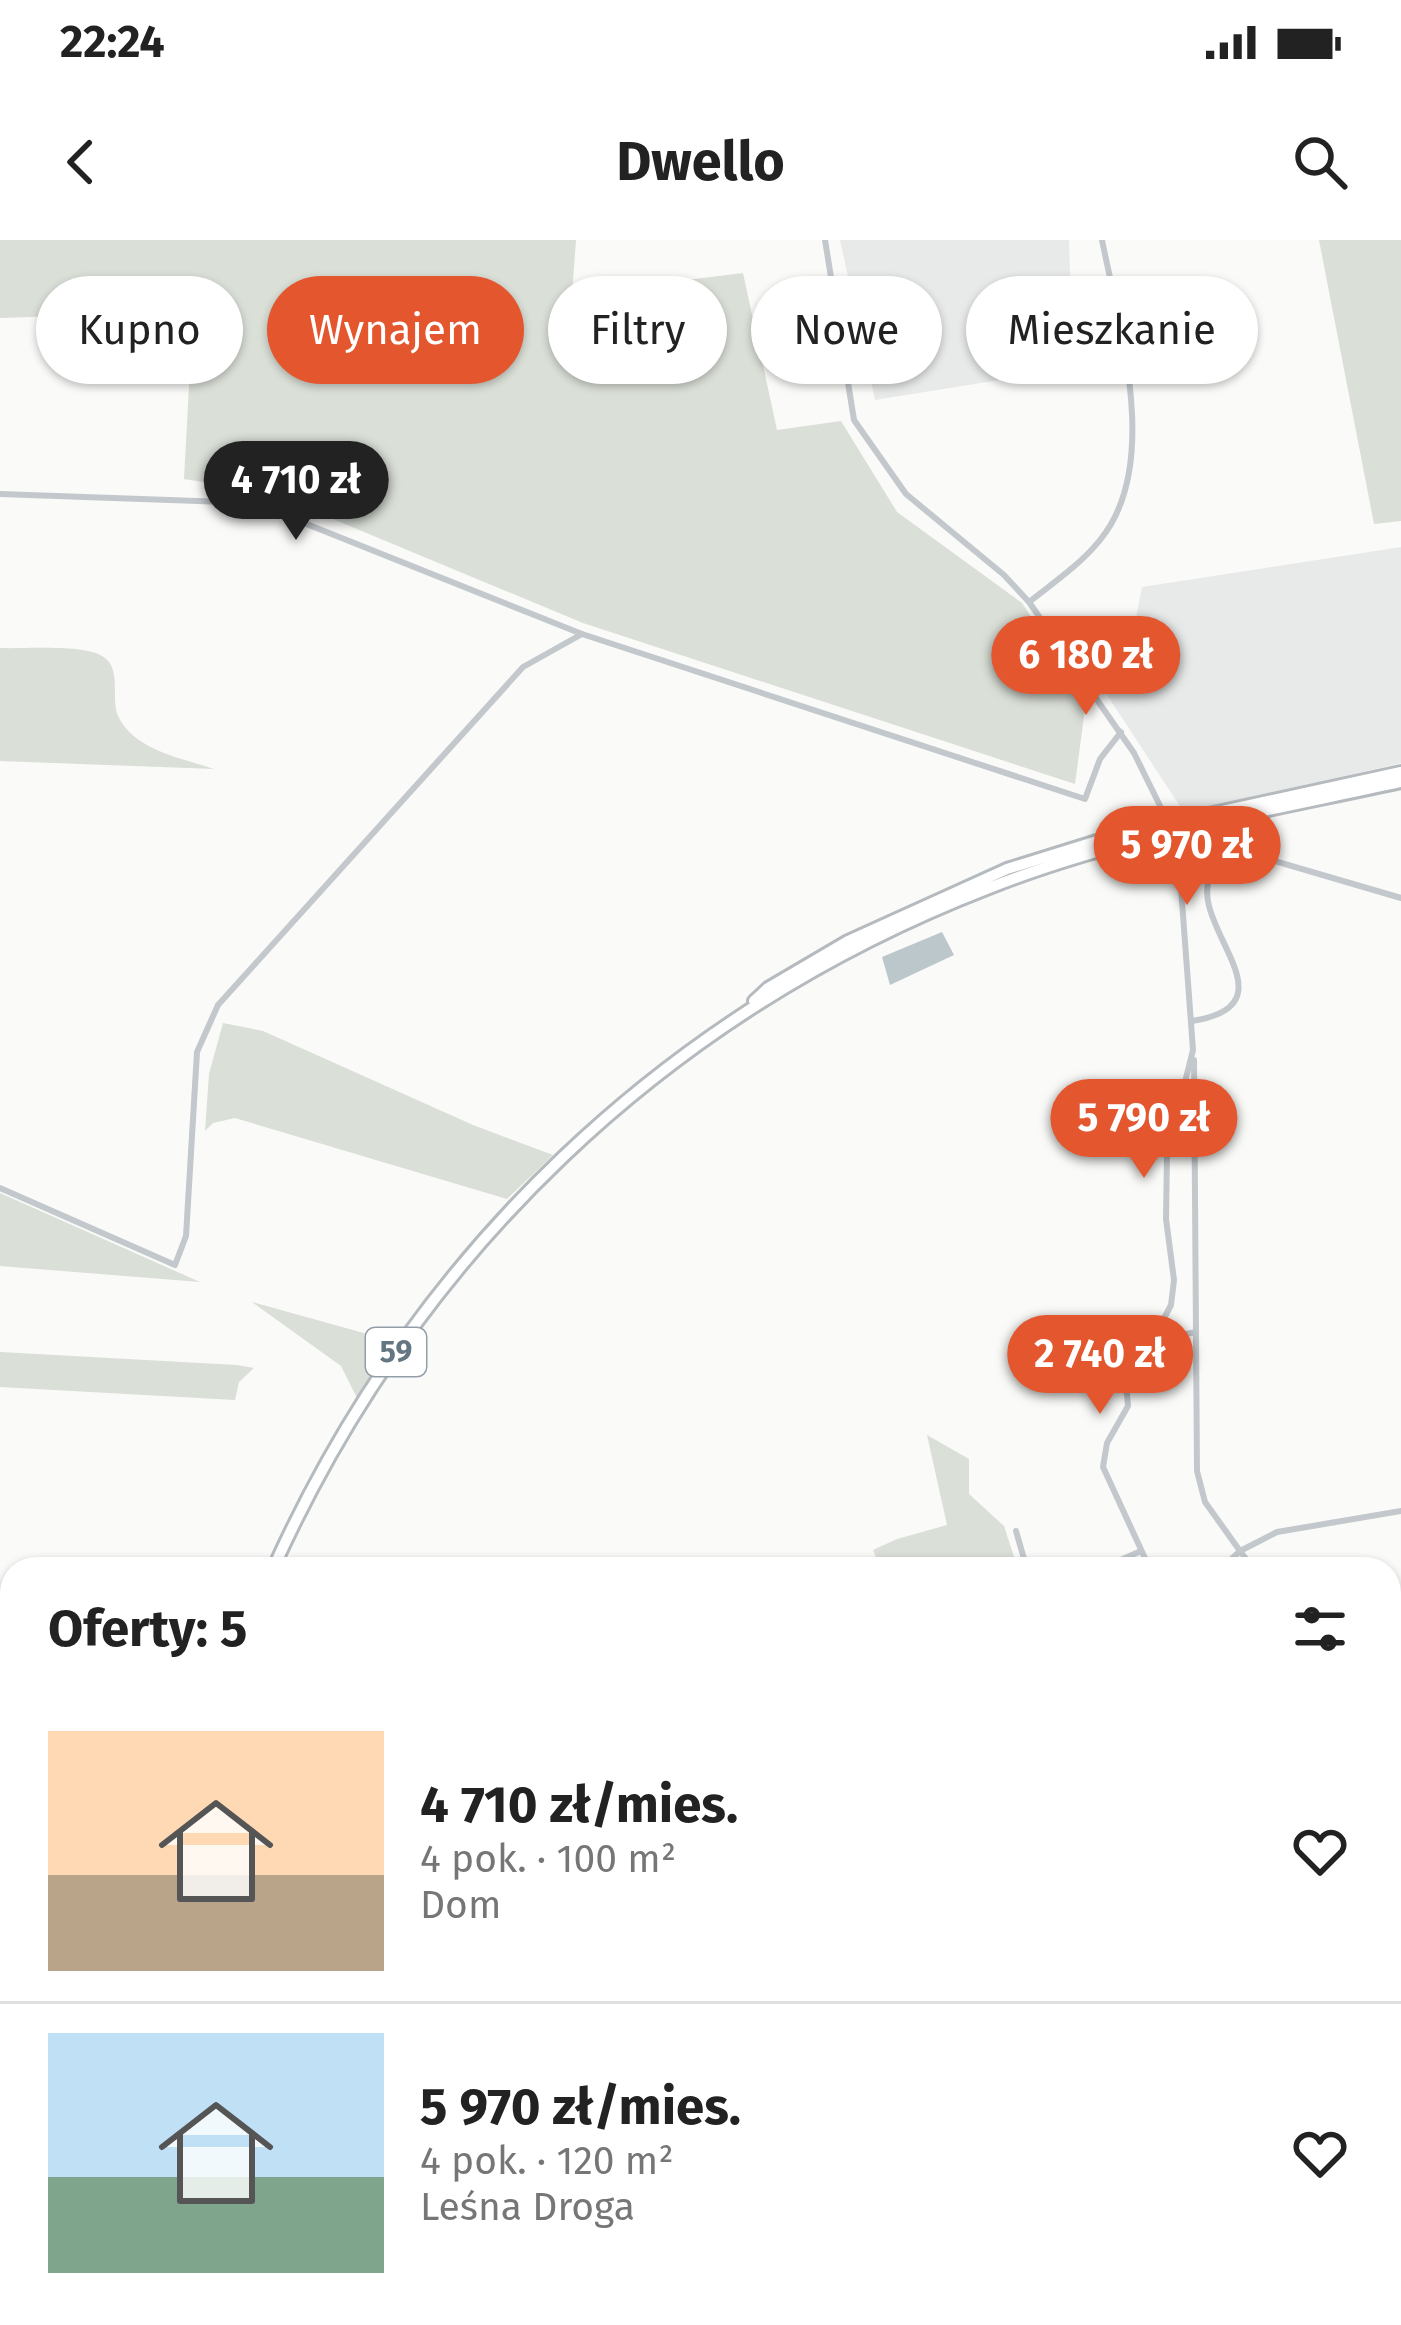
<!DOCTYPE html>
<html lang="pl">
<meta charset="utf-8">
<style>
:root{--surface:#fff;--page:#f2f2f2;--text:#222;--muted:#767676;--line:#e0e0e0;--accent:#e4572e}
body{margin:0;font-family:"Fira Sans",sans-serif;background:var(--page);color:var(--text);height:100vh;display:flex;flex-direction:column;font-size:45px;white-space:nowrap}
*{box-sizing:border-box;margin:0}
p{font-size:39px;color:var(--muted)}
.icon{flex:none;width:66px;height:66px;fill:none;stroke:currentColor;stroke-width:2;stroke-linecap:round;stroke-linejoin:round}
.map{position:relative;flex:1;overflow:hidden}
.panel{position:absolute;left:0px;top:1317px;width:1401px;height:768px;display:flex;flex-direction:column;background:var(--surface);border-radius:36px 36px 0 0;box-shadow:0 3px 9px #0004}
.panel>*{flex:none}
.banner{position:absolute;left:36px;top:36px;width:1329px;height:108px;display:flex;gap:24px}
.price{position:absolute;translate:-50% -102px;padding:0 27px;border-radius:42px;background:var(--accent);color:#fff;font-size:39px;line-height:78px;filter:drop-shadow(0 3px 6px #0008)}
.price::after{content:'';position:absolute;left:50%;top:72px;width:36px;height:27px;margin-left:-18px;background:inherit;clip-path:polygon(0 0,100% 0,50% 100%)}
.price.selected{background:#222;color:#fff}
ul{padding:0;list-style:none}
li{display:flex;align-items:center;gap:36px;height:300px;padding:0 48px}
li+li{border-top:3px solid var(--line)}
li span{display:grid;place-items:center;flex:none;width:336px;height:240px;border-radius:0px;color:#555}
li>.icon{margin-inline-start:auto}
span .icon{width:144px;height:144px;fill:#fffc;stroke-width:1}
li b{font-size:51px}
h2{display:flex;justify-content:space-between;align-items:center;height:144px;padding:0 48px;font-size:51px}
.chip{padding:0 42px;border-radius:54px;background:var(--surface);box-shadow:0 3px 9px #0004;font-size:42px;line-height:108px}
.chip.selected{background:var(--accent);color:#fff}
.status{display:flex;justify-content:space-between;align-items:center;height:84px;padding:0 60px;background:var(--surface);direction:ltr}
.status svg{height:33px;fill:currentColor}
header{display:flex;justify-content:space-between;align-items:center;height:156px;padding:0 48px;background:var(--surface);font-size:54px;font-weight:700}
.map>svg:first-child{display:block}
.built{fill:#e8e9e9}
.green{fill:#dadfd7}
.water{fill:#bbc7cb}
.lines{fill:none;stroke-linecap:round;stroke-linejoin:round}
.primary-casing{stroke:#b5babe;stroke-width:16}
.street{stroke:#c3c8cc;stroke-width:6}
.primary{stroke:#fff;stroke-width:10}
.rail{stroke:#a2aab0;stroke-width:3;stroke-dasharray:18 9;stroke-linecap:butt}
.labels{text-anchor:middle;stroke-width:12;stroke-linejoin:round;paint-order:stroke}
.shield{fill:#fff;stroke:#939fa8;stroke-width:3}
.shield-label{font-size:30px;font-weight:bold;fill:#657683}
</style>
<div class="status"><b>22:24</b><svg viewBox="0 0 49 12"><path d="M0 12V9h3v3zM5 12V6h3v6zM10 12V3h3v9zM15 12V0h3v12zM26 1h20v11H26zM47 4h2v5h-2z"/></svg></div>
<header><svg class="icon" aria-label="back" viewBox="0 0 24 24"><path d="M15 5l-7 7 7 7"/></svg>Dwello<svg class="icon" aria-label="search" viewBox="0 0 24 24"><circle cx="10" cy="10" r="6"/><path d="M15 15l6 6"/></svg></header>
<div class="map">
<svg width="1401" height="2085" viewBox="0 0 1401 2085">
<rect width="100%" height="100%" fill="#fafaf8"/>
<!-- built -->
<path class="built" d="M840 0H1069L1073 128 875 160Z
M1401 307V523L1185 574 1094 435 1106 414 1133 392 1142 347Z
M1392 1680 1401 1686V1836L1389 1835Z"/>
<!-- green -->
<path class="green" d="M0 0H576L572 54 743 33 777 190 841 181 897 272 1022 363 1086 461 1075 544 583 383 268 252 184 239 193 72 0 78Z
M1319 0H1401V281L1374 284Z
M0 408C25 409 82 404 102 416 123 428 110 458 118 476 135 511 182 518 214 529L0 521Z
M223 783 263 791 473 885 553 915 507 959 235 878 213 883 205 891 209 834Z
M0 953 200 1042 0 1026Z
M252 1062 396 1102 358 1160 341 1126Z
M0 1112 237 1125 254 1128 239 1142 235 1160 0 1147Z
M927 1195 969 1219V1254L1004 1286 1018 1329H881L873 1310 897 1299 947 1285Z
M12 1614V1663L4 1666 0 1690V1616Z
M610 2073H893L884 2085H610Z"/>
<!-- water -->
<path class="water" d="M942 692 954 715 890 745 882 717Z"/>
<g class="lines">
<!-- primary casing -->
<g class="primary-casing">
<path id="primary" d="M754 761 768 748 848 701 1007 629 1126 592 1401 532
M273 1329C415 1013 666 773 989 648 1121 596 1263 572 1401 542
M188 2073 190 2085"/>
</g>
<!-- street -->
<path class="street" d="M825 0 854 180 906 254 1004 335 1029 362 1134 513 1168 582 1181 648 1193 810 1167 914 1166 979 1174 1040 1171 1065 1160 1086
M0 254 254 263 582 394 1085 559 1100 519 1121 492
M1029 362C1053 343 1081 324 1100 300 1162 225 1119 86 1102 0
M1192 781C1301 764 1180 681 1213 631 1222 616 1238 614 1254 615L1401 658
M1194 820 1197 1231 1205 1262 1240 1311 1277 1292 1401 1271
M0 948 175 1025 186 996 197 812 218 765 523 427 582 394
M1016 1291 1027 1329
M1100 1329 1141 1311
M1150 1329 1103 1227 1107 1203 1128 1166 1123 1107 1196 1092
M1221 1329 1240 1311 1254 1329
M1389 1482 1401 1494
M1389 1542 1401 1534
M1389 1639 1401 1624
M1389 1664 1401 1673
M1389 1912 1401 1922
M114 2073 116 2085
M1085 2073 1096 2085
M1343 2073 1358 2085
M1190 2085 1236 2073"/>
<!-- primary -->
<use href="#primary" class="primary"/>
<!-- rail -->
<path class="rail" d="M0 1885 12 1881
M1379 2073 1384 2085"/>
</g>
<g class="labels">
<!-- shield labels -->
<rect class="shield" x="366" y="1088" width="60" height="48" rx="9"/>
<g class="shield-label">
<text x="396" y="1122">59</text>
</g>
</g>
</svg>
<b class="price selected" style="left:296px;top:303px">4 710 zł</b>
<b class="price" style="left:1086px;top:478px">6 180 zł</b>
<b class="price" style="left:1187px;top:668px">5 970 zł</b>
<b class="price" style="left:1144px;top:941px">5 790 zł</b>
<b class="price" style="left:1100px;top:1177px">2 740 zł</b>
<div class="banner">
<a class="chip">Kupno</a>
<a class="chip selected">Wynajem</a>
<a class="chip">Filtry</a>
<a class="chip">Nowe</a>
<a class="chip">Mieszkanie</a>
</div>
<section class="panel">
<h2>Oferty: 5<svg class="icon" aria-label="filters" viewBox="0 0 24 24"><path d="M4 7h16M4 17h16"/><circle cx="9" cy="7" r="2"/><circle cx="15" cy="17" r="2"/></svg></h2>
<ul>
<li><span style="background:linear-gradient(#ffd9b3 60%,#b9a48a 0)"><svg class="icon" aria-label="home" viewBox="0 0 24 24"><path d="M3 11l9-7 9 7M6 9v11h12V9"/></svg></span><div><b>4 710 zł/mies.</b><p>4 pok. · 100 m²</p><p>Dom</p></div><svg class="icon" aria-label="heart" viewBox="0 0 24 24"><path d="M12 20l-8-8c-3-5 5-10 8-4 3-6 11-1 8 4z"/></svg></li>
<li><span style="background:linear-gradient(#bfe0f5 60%,#7fa58c 0)"><svg class="icon" aria-label="home" viewBox="0 0 24 24"><path d="M3 11l9-7 9 7M6 9v11h12V9"/></svg></span><div><b>5 970 zł/mies.</b><p>4 pok. · 120 m²</p><p>Leśna Droga</p></div><svg class="icon" aria-label="heart" viewBox="0 0 24 24"><path d="M12 20l-8-8c-3-5 5-10 8-4 3-6 11-1 8 4z"/></svg></li>
</ul>
</section>
</div>
